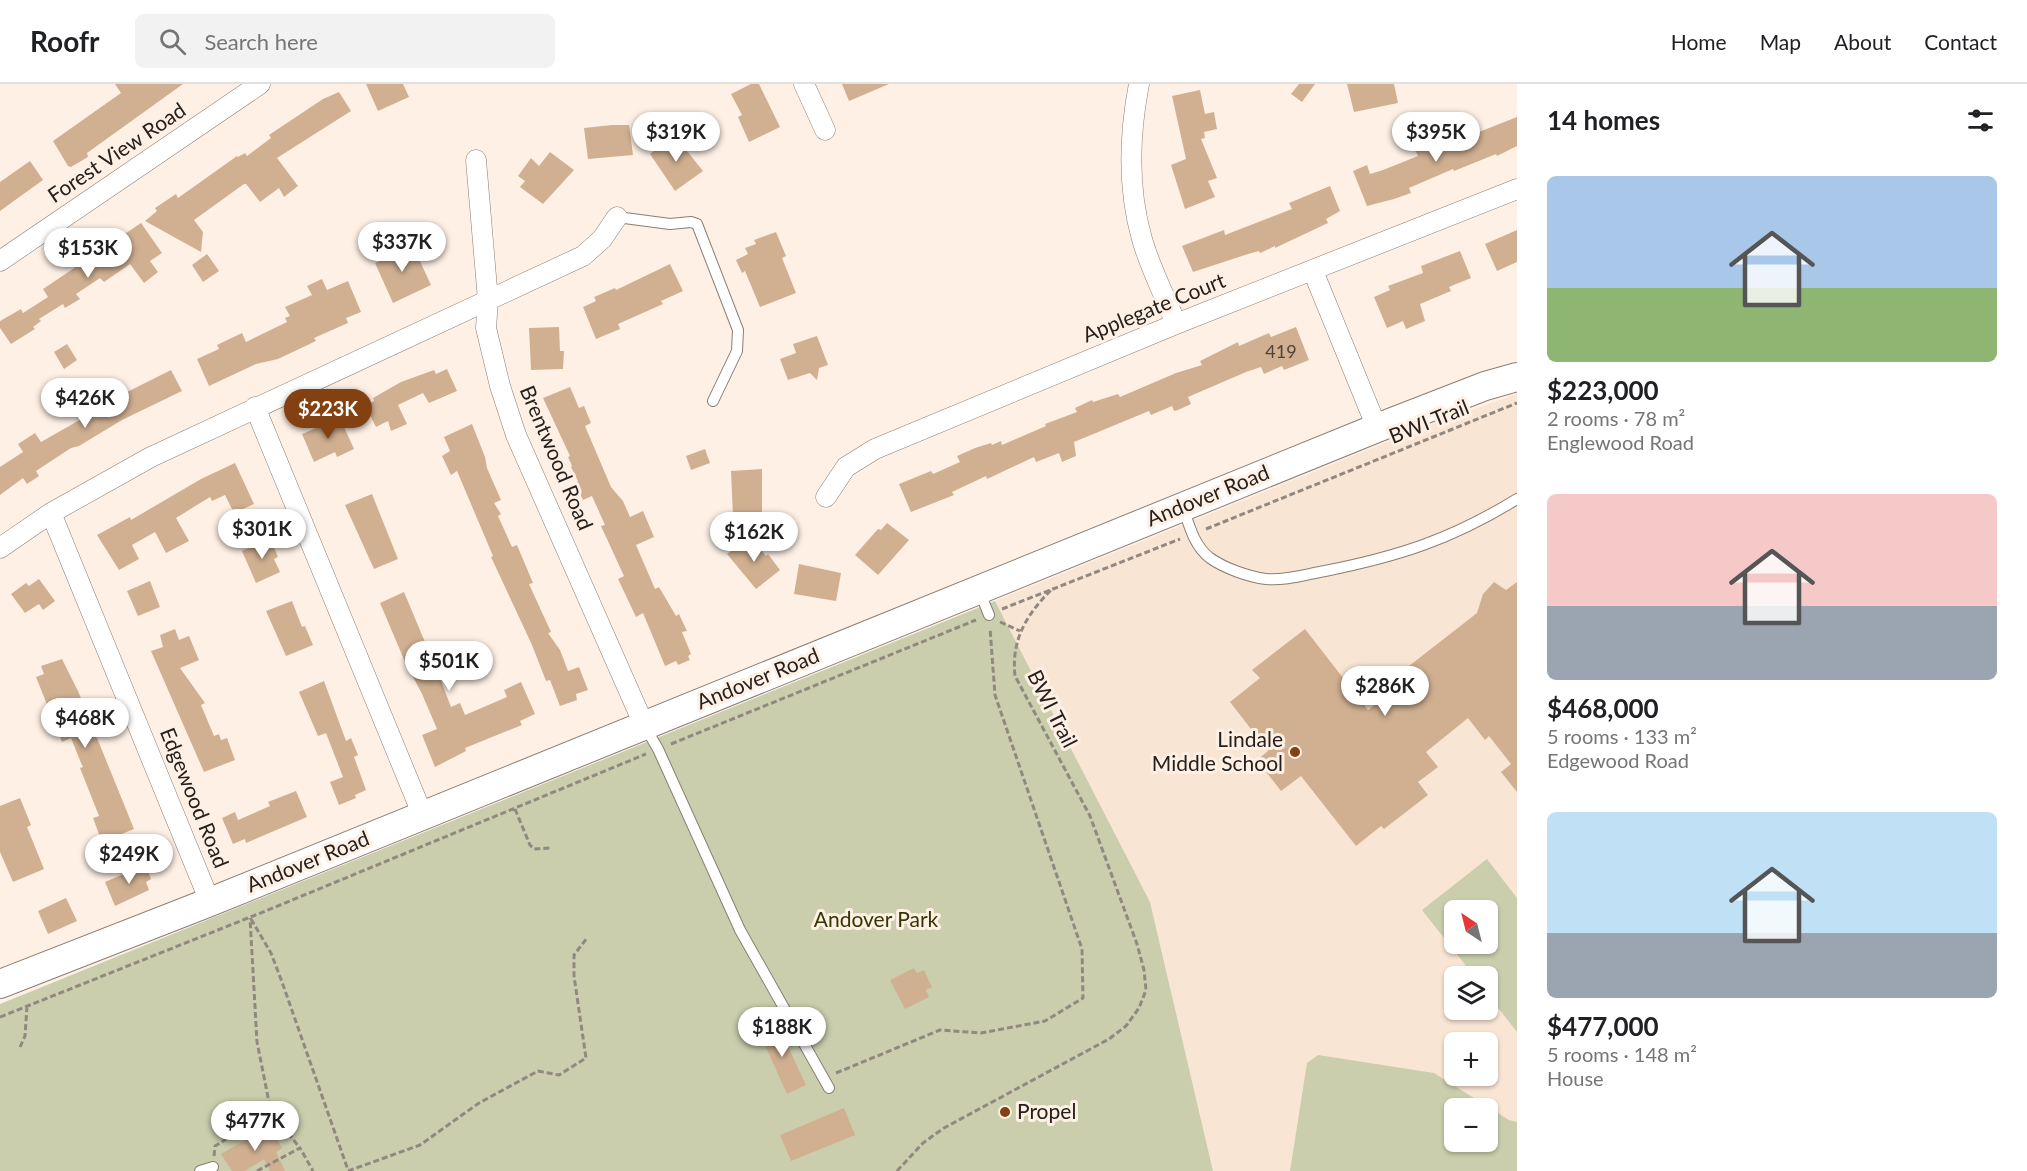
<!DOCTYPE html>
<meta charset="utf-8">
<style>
:root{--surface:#fff;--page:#f2f2f2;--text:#202124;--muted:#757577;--line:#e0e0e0;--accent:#834011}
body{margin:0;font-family:Lato,sans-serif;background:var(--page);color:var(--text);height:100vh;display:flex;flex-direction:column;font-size:22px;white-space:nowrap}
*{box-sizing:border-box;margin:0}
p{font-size:20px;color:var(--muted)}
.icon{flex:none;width:33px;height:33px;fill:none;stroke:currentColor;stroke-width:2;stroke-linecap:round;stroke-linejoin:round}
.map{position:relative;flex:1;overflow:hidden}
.panel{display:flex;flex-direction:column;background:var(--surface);width:510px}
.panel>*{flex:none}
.needle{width:39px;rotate:325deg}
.fabs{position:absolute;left:1444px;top:816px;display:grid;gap:12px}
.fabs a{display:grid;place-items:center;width:54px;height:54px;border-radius:9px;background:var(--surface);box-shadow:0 2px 4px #0004;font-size:30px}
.price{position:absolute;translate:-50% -51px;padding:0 14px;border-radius:21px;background:#fff;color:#222;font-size:20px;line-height:39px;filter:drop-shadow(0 2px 3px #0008)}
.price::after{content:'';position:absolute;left:50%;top:36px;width:18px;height:14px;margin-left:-9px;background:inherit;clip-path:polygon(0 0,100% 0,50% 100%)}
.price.selected{background:var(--accent);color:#fff}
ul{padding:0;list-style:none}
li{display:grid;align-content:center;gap:12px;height:318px;padding:0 30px}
li span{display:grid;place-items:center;height:186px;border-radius:9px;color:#555}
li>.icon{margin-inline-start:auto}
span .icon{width:108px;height:108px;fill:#fffc;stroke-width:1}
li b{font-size:26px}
h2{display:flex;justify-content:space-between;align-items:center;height:72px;padding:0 30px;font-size:26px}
header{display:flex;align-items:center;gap:36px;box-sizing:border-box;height:84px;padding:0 30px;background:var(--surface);border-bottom:2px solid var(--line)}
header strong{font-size:28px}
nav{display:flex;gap:33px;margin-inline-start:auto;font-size:21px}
.search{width:420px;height:54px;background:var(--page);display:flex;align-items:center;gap:15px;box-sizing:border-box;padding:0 21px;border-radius:9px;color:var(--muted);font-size:22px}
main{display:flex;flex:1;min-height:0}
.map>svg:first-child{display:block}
.built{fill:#f9e5d4;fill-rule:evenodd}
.green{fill:#cacead;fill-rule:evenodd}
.building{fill:#d1b092}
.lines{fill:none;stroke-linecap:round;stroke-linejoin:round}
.lane-casing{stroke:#8a7e74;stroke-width:12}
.street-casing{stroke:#8a7e74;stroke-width:21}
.secondary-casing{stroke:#8a7e74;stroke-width:30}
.path{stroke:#918880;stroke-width:3;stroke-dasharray:6 3;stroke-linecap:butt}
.lane{stroke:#fff;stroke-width:10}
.street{stroke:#fff;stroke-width:20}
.secondary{stroke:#fff;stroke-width:28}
.poi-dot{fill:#834011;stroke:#fef0e5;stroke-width:2}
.labels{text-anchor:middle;stroke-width:6;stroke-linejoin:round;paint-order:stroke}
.number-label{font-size:18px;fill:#50443a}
.street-label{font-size:21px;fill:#25201c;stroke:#fef0e5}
.poi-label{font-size:21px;fill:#25201c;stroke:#fef0e5;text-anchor:end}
.park-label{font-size:21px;fill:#343703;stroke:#fef0e5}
</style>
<header>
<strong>Roofr</strong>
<div class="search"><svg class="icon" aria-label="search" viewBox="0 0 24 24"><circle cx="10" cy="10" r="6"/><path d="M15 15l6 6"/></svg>Search here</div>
<nav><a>Home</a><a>Map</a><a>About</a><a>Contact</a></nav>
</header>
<main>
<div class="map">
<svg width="1517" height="1087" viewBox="0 0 1517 1087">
<rect width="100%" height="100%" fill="#fef0e5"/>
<!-- built -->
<path class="built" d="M1517 310V1087H1213L1150 818 995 517 1429 341ZM1455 826H1488V860H1455ZM1455 892H1488V926H1455ZM1455 958H1488V992H1455ZM1455 1024H1488V1058H1455Z"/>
<!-- green -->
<path class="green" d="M995 517 1150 818 1213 1087H0V920Z
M1487 775 1517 814V948L1488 911V892H1474L1422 826ZM1455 826H1488V860H1455Z
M1318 971 1434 989 1509 1036 1517 1038V1087H1290L1307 979ZM1455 1024H1488V1058H1455Z"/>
<!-- building -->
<path class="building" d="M115 0H183L87 69 88 73 71 83 68 82 53 57 121 9Z
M366 0H403L409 13 378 27Z
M751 0H759L780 43 749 58 738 33 742 31 731 10Z
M842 0H889L849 17Z
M1299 0H1315L1302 18 1291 10Z
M1347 0H1394L1398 19 1354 28Z
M1200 6 1205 30 1214 28 1217 45 1204 48 1205 54 1201 55 1217 94 1208 97 1215 113 1185 125 1171 81 1186 75 1172 12Z
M339 8 351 27 277 74 298 102 284 113 279 104 260 118 246 100H244L194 136 203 148 201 168 145 137 157 127 155 124 176 110 178 114 237 72 238 73 245 69 247 72 271 54 269 51 323 15Z
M1517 33V62L1497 72 1496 70 1454 87 1453 85 1409 104 1411 109 1394 115 1367 122 1353 87 1367 81 1370 90 1383 86 1418 72 1415 66 1431 60 1433 63 1455 55 1456 57Z
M612 41H629L633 71 588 75 584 44Z
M675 52 703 87 675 107 650 70Z
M550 68 574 86 543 120 520 103 525 97 518 92 531 74 539 82Z
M30 77 43 96 0 127V98Z
M1330 102 1340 127 1326 135 1328 139 1275 164V162L1260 169 1259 167 1248 170 1193 188 1182 162 1224 146 1225 151 1292 125 1289 119Z
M141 139 162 169 150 177 158 188 144 199 130 180 104 198 100 194 76 210 80 215 65 224 63 220 39 235 41 237 33 243 35 245 11 260 0 244V237L21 225 23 229 48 213 43 205Z
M1517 146V178L1497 187 1485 160Z
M776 148 786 172 782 174 796 209 760 223 745 187 742 189 736 176 748 170 745 164 756 160 754 156Z
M413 162 431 201 393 219 375 179 380 177 377 171 395 163 398 169Z
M1460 167 1471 194 1449 203 1451 207 1420 220 1425 237 1406 245 1403 237 1387 244 1374 213 1390 206 1388 202 1423 189 1421 182Z
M207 170 219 187 203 198 192 181Z
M670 180 683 207 661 217 663 220 618 240 620 245 596 255 583 223 596 217 594 213 615 204 616 206Z
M322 195 327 206 348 197 361 228 346 234 348 239 314 254 316 257 278 275 256 280 209 302 197 275 219 265 217 261 242 249 246 258 287 238 285 234 290 232 285 223 312 211 307 202Z
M559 243 560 267H564L563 285 531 286 529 244Z
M1296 243 1309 276 1284 286 1282 282 1264 290 1261 283 1246 288 1188 313 1191 320 1178 326 1174 327 1172 322 1151 331 1149 327 1074 358 1076 372 1062 378 1059 369 1036 378 1034 373 987 395 986 392 952 408 954 411 911 428 899 400 931 387 933 390 960 378 957 372 975 364 991 359 992 361 1001 357 1002 361 1046 342 1045 340 1077 328 1075 324 1092 316 1093 318 1118 310 1120 313 1176 289 1202 281 1200 277 1238 258 1239 262 1269 249 1271 253Z
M817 252 828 281 819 284 817 296 810 289 788 296 780 275 796 269 793 260Z
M67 260 77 276 64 285 54 268Z
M447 285 457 307 429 319 423 309 398 321 407 340 391 347 388 337 376 343 365 321 374 317 373 314 401 298 434 286 436 290Z
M171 286 182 307 122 336 79 362 71 364 36 387 39 392 27 400 23 394 0 411V383L23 368 18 360 35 349 41 358 106 321 102 312 116 304 121 311Z
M570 303 579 324 584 322 591 339 585 342 611 403 623 417 630 433 643 427 654 453 636 461 655 505 659 503 676 532 679 530 687 547 682 548 691 570 688 572 690 576 678 581 676 577 665 582 643 529 636 533 618 495 624 492 601 442 605 441 592 412 583 416 575 399 578 397 571 383 572 382 568 373 570 372 543 314Z
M340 334 354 365 337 373 335 368 314 378 302 350Z
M472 340 485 373 487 384 501 416 494 419 501 430 498 432 512 463 517 461 533 499 529 500 551 548 548 549 560 566 568 587 579 583 588 606 576 610 577 616 560 622 550 596 546 597 532 561 491 473 493 472 457 387 451 391 442 372 450 367 444 353Z
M705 365 710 379 691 386 686 372Z
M235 379 254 420 234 429 225 411 212 417 210 413 176 434 189 457 166 469 155 448 132 461 139 475 119 486 97 451 130 433 131 436 201 395Z
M762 385V430L733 432 731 387Z
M372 410 398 475 374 485 345 421Z
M887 439 909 456 878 491 855 471 878 445 881 446Z
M750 453 766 472 768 470 780 486 756 505 727 470Z
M270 454 278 473 274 475 280 488 256 499 242 467Z
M799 480 841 489 836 517 794 510Z
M39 495 55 517 43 526 39 520 25 529 11 510 26 499 29 502Z
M150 497 160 523 138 532 127 507Z
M1494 498 1506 506 1517 498V708L1501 688 1511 680 1489 652 1485 656 1468 634 1426 668 1438 683 1418 698 1428 711 1384 745 1381 742 1356 762 1301 692 1281 707 1257 676 1268 667 1230 618 1260 594 1252 586 1305 545 1368 626 1399 602 1395 597 1402 592 1400 589 1477 529 1483 510Z
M404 508 430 570 448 562 456 581 438 589 451 623 460 619 465 631 507 613 504 606 521 598 535 630 520 637 522 641 465 664 466 667 435 683 422 651 437 645 422 610 409 585H408L380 519Z
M292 517 302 543 305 542 313 561 286 572 266 527Z
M175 545 179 556 189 552 199 576 180 584 205 619 201 621 214 652 219 650 221 656 227 654 235 676 204 688 151 567 163 563 160 551Z
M62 575 78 607 134 745 102 758 93 734 99 732 80 684 83 683 81 679 71 654 62 658 36 593 44 590 41 582Z
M324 597 346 657 351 654 358 671 354 673 366 706 355 711 356 714 339 721 330 698 343 693 326 649 318 652 299 608Z
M296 707 307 733 246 759 245 755 233 760 222 734 235 728 238 736 270 722 268 718Z
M20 714 31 741 27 743 44 785 13 798 0 768V722Z
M145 781 151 795 146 798 149 806 115 822 105 798Z
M66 814 77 837 48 850 38 827Z
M914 884 917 889 924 886 932 903 926 906 929 913 905 925 890 896Z
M776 937 806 1001 787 1010 758 946Z
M844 1024 855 1051 791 1077 780 1051Z
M269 1042 282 1064 276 1068 285 1087H270L264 1075 245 1087H232L221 1070Z"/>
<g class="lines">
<!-- lane casing -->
<g class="lane-casing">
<path id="lane" d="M617 133 670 140 691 138 697 140 738 246 737 267 713 317
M1183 423C1189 441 1194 462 1210 474 1224 484 1249 493 1266 495 1285 497 1307 490 1325 487 1400 472 1452 455 1517 415
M979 506 989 531
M644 641 658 665 740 846 829 1004
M200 1087 213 1083"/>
</g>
<!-- street casing -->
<g class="street-casing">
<path id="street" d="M804 0 825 46
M1139 0C1129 52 1127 103 1142 155 1150 184 1165 212 1176 240
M476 76 488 216 486 244 500 302 516 351 644 641
M0 177 260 0
M1313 187 1377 344
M255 323 423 732
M826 413 846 383 875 365 1176 240 1517 105
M51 429 210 818
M0 464 51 429 151 373 583 172 602 155 617 133"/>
</g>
<!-- secondary casing -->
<g class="secondary-casing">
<path id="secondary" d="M0 900 210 818 1377 344 1485 302 1517 293"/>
</g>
<!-- path -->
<path class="path" d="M1206 445 1517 319
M1002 525 1180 455
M1000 538 1020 547
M671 660 976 536
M515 725 530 761 534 765 551 764
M251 835 271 869 282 898 348 1086
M0 933 268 826 646 670
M20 963 25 952 27 922
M836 989 940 946 981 949 1045 937 1083 914 1082 865 995 611 990 544
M271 1028 300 1064
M214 1072 215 1062 271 1028 257 958 250 834
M257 1087 300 1064 313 1087
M348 1087 420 1061 479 1019 538 987 559 991 586 974 574 892V871L587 854
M897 1087 923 1059 944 1044 1109 955 1126 942 1139 924 1146 906 1144 886 1137 860 1090 732 1015 592C1011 555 1027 530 1052 505"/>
<!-- lane -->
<use href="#lane" class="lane"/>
<!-- street -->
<use href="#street" class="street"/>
<!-- secondary -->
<use href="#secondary" class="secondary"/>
</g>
<!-- markers -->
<g class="poi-dot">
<circle cx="1295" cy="668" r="6"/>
<circle cx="1005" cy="1028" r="6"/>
</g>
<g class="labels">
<!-- number labels -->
<g class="number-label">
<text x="1281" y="274">419</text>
</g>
<!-- street labels -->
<g class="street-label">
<text transform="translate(117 69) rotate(-34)" y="7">Forest View Road</text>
<text transform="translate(1154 224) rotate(-22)" y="7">Applegate Court</text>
<text transform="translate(1429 338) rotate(-22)" y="7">BWI Trail</text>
<text transform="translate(556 374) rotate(67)" y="7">Brentwood Road</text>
<text transform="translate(1208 412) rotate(-22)" y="7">Andover Road</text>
<text transform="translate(758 595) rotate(-22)" y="7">Andover Road</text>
<text transform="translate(1052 625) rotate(63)" y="7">BWI Trail</text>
<text transform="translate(194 714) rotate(68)" y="7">Edgewood Road</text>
<text transform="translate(308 778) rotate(-22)" y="7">Andover Road</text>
</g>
<!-- poi labels -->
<g class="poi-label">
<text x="1283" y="663">Lindale<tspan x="1283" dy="24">Middle School</tspan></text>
<text x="1017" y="1035" text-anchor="start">Propel</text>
</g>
<!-- park labels -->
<g class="park-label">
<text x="876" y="843">Andover Park</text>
</g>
</g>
</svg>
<div class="fabs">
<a><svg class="needle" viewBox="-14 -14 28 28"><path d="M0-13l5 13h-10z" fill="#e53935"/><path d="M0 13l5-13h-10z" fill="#757577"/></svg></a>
<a><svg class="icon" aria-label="layers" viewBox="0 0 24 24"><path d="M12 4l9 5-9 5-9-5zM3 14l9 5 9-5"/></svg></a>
<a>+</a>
<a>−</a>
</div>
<b class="price" style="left:676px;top:79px">$319K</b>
<b class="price" style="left:1436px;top:79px">$395K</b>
<b class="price" style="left:402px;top:189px">$337K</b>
<b class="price" style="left:88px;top:195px">$153K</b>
<b class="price" style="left:85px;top:345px">$426K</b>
<b class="price selected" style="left:328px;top:356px">$223K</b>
<b class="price" style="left:262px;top:476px">$301K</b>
<b class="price" style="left:754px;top:479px">$162K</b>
<b class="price" style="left:449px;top:608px">$501K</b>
<b class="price" style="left:1385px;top:633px">$286K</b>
<b class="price" style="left:85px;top:665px">$468K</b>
<b class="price" style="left:129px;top:801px">$249K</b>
<b class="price" style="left:782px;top:974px">$188K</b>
<b class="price" style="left:255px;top:1068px">$477K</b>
</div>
<section class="panel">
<h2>14 homes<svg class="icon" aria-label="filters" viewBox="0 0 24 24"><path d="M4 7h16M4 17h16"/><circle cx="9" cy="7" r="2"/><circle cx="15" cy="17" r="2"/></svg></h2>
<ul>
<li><span style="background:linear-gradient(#a9c7e8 60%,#8fb573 0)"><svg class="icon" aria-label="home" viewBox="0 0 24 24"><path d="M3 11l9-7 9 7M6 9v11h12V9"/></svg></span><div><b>$223,000</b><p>2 rooms · 78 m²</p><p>Englewood Road</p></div></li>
<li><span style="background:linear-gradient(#f6c9c9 60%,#9aa5b1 0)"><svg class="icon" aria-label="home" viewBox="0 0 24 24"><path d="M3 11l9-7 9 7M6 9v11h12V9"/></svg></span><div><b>$468,000</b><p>5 rooms · 133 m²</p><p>Edgewood Road</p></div></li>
<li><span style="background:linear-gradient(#bfe0f5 65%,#9aa5b1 0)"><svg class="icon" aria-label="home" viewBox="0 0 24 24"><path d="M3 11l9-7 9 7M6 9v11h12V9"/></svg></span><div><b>$477,000</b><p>5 rooms · 148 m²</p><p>House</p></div></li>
</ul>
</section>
</main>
